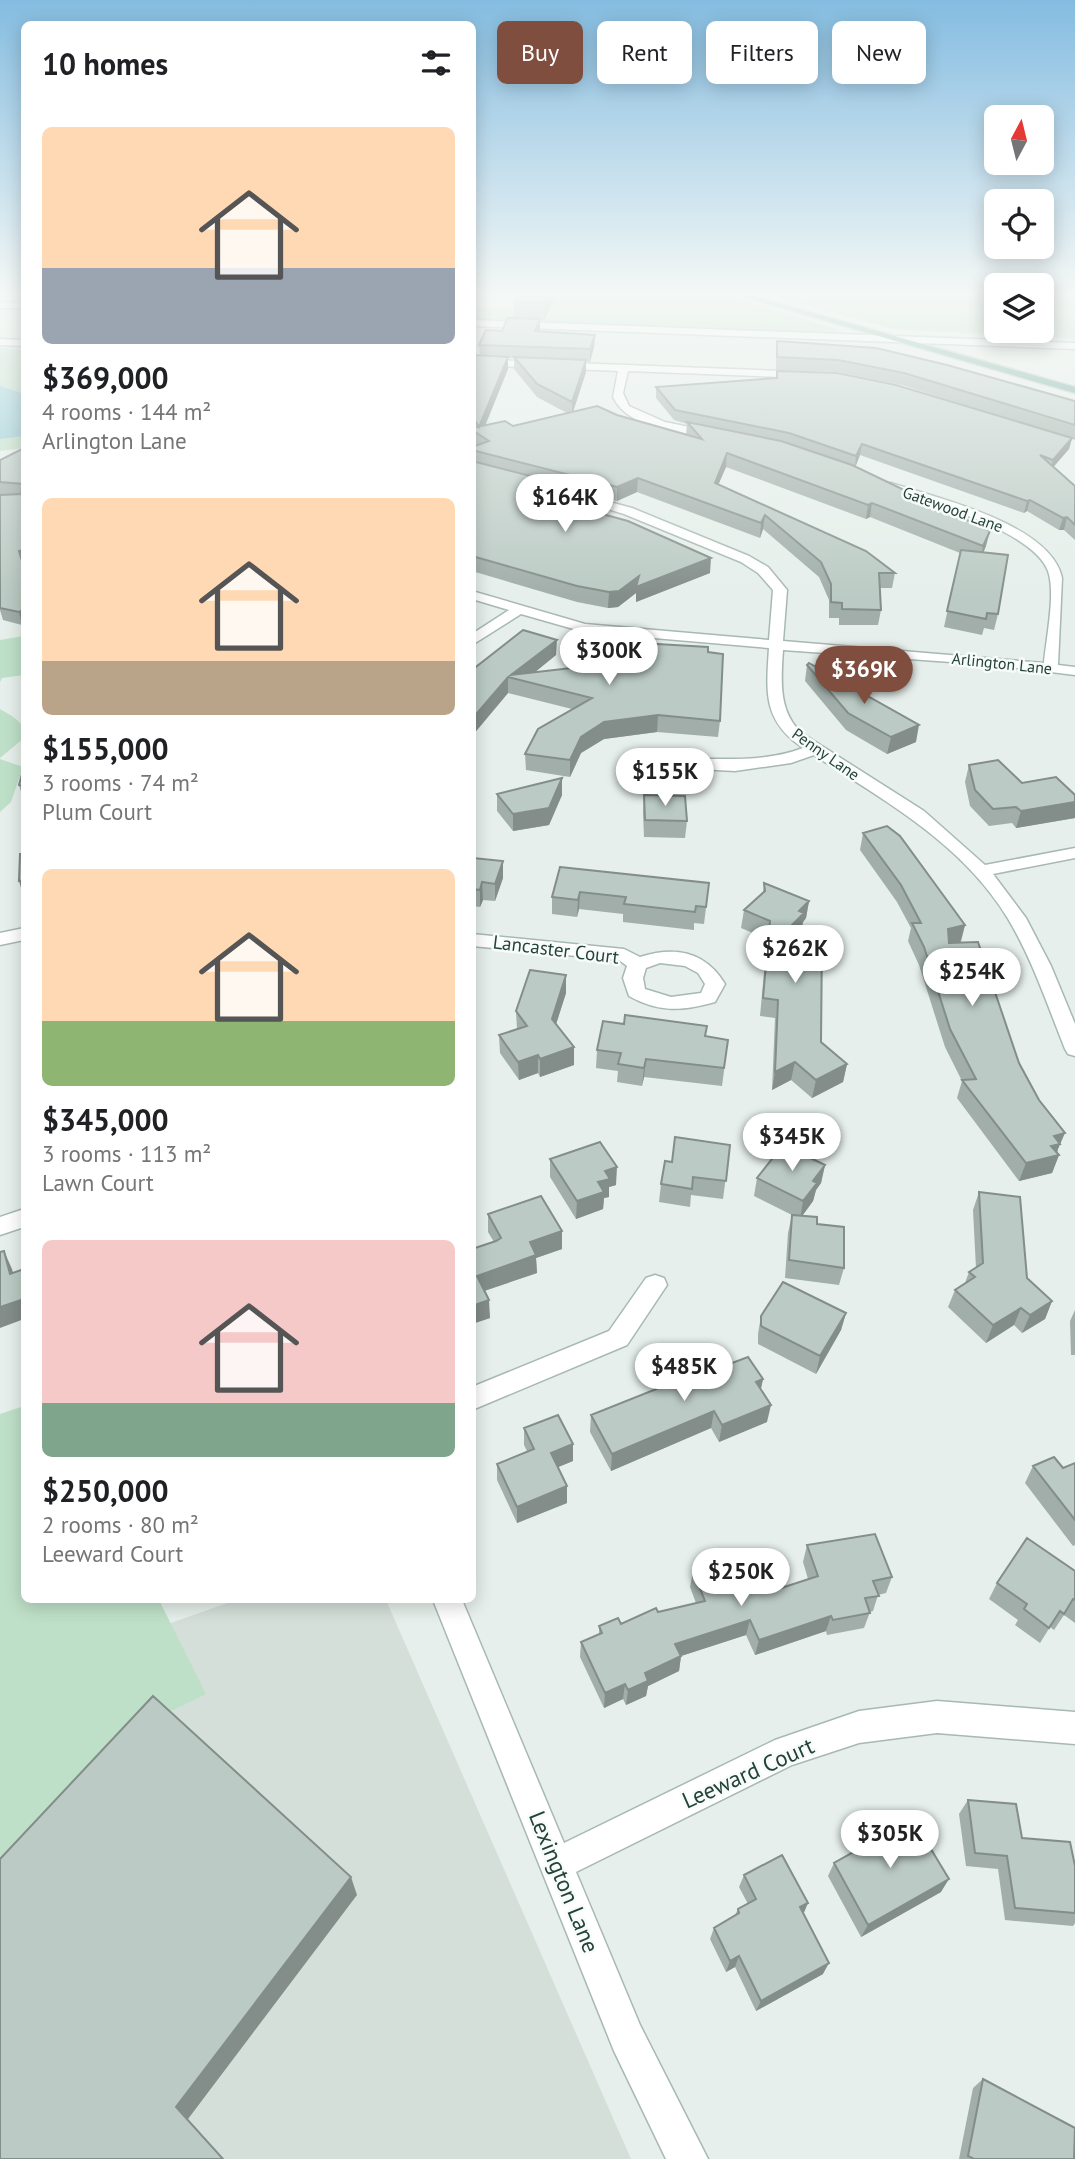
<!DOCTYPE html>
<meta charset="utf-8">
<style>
:root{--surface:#fff;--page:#f2f2f2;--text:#202124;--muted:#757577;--accent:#7f4e3f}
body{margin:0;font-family:"PT Sans",sans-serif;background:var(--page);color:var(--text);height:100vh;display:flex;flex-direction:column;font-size:26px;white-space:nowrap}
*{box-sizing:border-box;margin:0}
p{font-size:23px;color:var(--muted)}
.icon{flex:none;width:38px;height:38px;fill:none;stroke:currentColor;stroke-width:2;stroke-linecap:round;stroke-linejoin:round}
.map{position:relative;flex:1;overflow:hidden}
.drawer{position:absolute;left:21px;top:21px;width:455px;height:1582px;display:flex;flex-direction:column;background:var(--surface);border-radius:10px;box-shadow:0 4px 18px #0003}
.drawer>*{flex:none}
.banner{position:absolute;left:497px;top:21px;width:472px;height:63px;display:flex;gap:14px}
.needle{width:46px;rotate:7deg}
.tools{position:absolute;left:984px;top:105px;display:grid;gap:14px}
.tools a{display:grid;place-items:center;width:70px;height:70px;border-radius:10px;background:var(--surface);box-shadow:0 4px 18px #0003;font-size:35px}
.price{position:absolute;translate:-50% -60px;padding:0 16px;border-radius:24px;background:#fff;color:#222;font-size:23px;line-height:46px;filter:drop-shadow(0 2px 4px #0008)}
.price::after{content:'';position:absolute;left:50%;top:42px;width:21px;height:16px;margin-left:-10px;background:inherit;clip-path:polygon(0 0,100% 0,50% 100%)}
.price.active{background:var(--accent);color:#fff}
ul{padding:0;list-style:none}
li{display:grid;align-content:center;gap:14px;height:371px;padding:0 21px}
li span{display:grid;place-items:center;height:217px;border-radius:10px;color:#555}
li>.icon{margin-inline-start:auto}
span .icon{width:126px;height:126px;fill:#fffc;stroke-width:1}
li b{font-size:30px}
h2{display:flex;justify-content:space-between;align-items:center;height:84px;padding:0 21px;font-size:30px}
.tag{padding:0 24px;border-radius:10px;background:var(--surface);box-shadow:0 4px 18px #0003;font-size:24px;line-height:63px}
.tag.active{background:var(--accent);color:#fff}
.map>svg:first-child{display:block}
.built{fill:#d4dfda}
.green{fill:#bfe0c8}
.water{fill:#8ec9d4}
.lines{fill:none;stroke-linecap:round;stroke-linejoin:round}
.minor-casing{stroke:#a8b8b2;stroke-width:3}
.tertiary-casing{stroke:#a8b8b2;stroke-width:3}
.secondary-casing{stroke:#a4bbb3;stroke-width:3}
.primary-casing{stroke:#c2cac8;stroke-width:3}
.minor{fill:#fff;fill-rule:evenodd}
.tertiary{fill:#fff;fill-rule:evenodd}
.secondary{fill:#fff;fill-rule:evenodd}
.primary{fill:#6aa596;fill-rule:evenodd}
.wall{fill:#a1aea9;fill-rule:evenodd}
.shaded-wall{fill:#838d89}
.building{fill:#bbcac4;stroke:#838d89;stroke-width:2}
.labels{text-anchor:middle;stroke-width:5;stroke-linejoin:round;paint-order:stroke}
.far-street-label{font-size:16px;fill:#24423a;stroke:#f7fbf9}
.street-label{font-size:19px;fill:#24423a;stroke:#f7fbf9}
.near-street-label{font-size:23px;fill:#24423a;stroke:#f7fbf9}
</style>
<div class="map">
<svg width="1075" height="2159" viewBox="0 0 1075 2159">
<rect width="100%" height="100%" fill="#e6efeb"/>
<!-- built -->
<path class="built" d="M236 1600H386L631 2159H0L168 1624Z"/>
<!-- green -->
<path class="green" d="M553 296H729L840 330H835L839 333 828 334 473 320 472 307 545 311Z
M775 296H990L996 310V331H1004L1006 335 893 329Z
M1041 296H1075V340L1049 337 1041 318Z
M0 348 24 350V448L0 451Z
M24 636V675L2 678 0 682V640Z
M0 709C13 717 25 721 24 738L0 758Z
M0 759 23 767 11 802 0 812Z
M24 1406V1600H159L206 1694 141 1726 0 1882V1414Z"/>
<!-- water -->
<path class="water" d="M0 386 24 394V436L0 439Z"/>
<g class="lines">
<!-- minor casing -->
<g class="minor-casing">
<path id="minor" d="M0 339 24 340V346L0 345Z
M472 359 806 372 811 375 806 378 628 371 623 393 629 406 665 422 719 433V437L715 438C684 432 628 430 613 397L618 371 472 365Z
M883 483H891C937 498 1051 524 1062 578L1058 665 1075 667V675L993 665 783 650C781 680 778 713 803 734L924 811 985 865 1075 848V858L993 874 1026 918 1051 966 1075 1024V1056L1068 1054 1065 1049C1047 1004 1032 958 1007 917 962 844 887 802 817 757L814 755 791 763 735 771 697 769 632 775 630 772 632 769 638 767C658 765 679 760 699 759 735 759 769 761 803 748 763 721 766 693 769 648L584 632 521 614 472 645V634L509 610 472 599V591L585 624 769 640 773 590 758 573 741 562 624 514 572 498 570 496 576 493 632 508 749 556 768 567 787 590 783 641 1044 663C1046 639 1056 593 1048 571 1032 529 923 501 883 487Z
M24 928V940L0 945V933Z
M472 934 624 949 640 957C675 946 705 951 725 984L715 1002C683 1011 659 1013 629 996L623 978 627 966 619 960 472 946ZM660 963 685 966 698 973 705 984 701 993 671 997 645 989 643 978 646 968Z
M24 1209V1227L0 1235V1217Z
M655 1275 664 1278 667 1285 627 1345 472 1410V1387L609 1331 646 1278Z
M433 1600H462L564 1843 775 1740 859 1711 937 1701 1075 1712V1744L937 1733 859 1743 792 1765 576 1872 640 2025 708 2159H666L614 2051Z"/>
</g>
<!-- tertiary casing -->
<g class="tertiary-casing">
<path id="tertiary" d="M1027 331H1036L1040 347H1034Z"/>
</g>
<!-- secondary casing -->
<g class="secondary-casing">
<path id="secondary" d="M0 302 24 303V308H0Z
M472 320 1075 343V349L472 326Z"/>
</g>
<!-- primary casing -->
<g class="primary-casing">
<path id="primary" d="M740 296H753L1075 387V393Z"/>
</g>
<!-- minor -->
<use href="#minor" class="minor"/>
<!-- tertiary -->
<use href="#tertiary" class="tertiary"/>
<!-- secondary -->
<use href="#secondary" class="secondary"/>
<!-- primary -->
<use href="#primary" class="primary"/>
</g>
<!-- wall -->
<path class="wall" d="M555 296 544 320H540V331L595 335 594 347 590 362 586 361V372L573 412 617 415 686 435 687 424 674 420 656 398V387L776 378 777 371 989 413 902 385 837 372 776 370V353L777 341 1075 401V440L1072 439 1069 449 1053 467 1075 486V540L1064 530H1059L1027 511 1024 513 860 455 855 467 986 546 983 552 998 614 994 630 984 628 982 635 944 627 960 553 870 517 866 519 726 467 718 485 895 573 892 588H880L881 610 878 625H839V618H829V600L819 577 763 529 760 538 637 492 617 501 604 498 603 509 597 512 710 573 636 602V593L618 607 608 608 577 602 472 571V447L476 446 472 443V358L480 356 479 345 502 331 514 318V302ZM508 358H514V369L537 397 567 413 513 426 485 425 508 369Z
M24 448V563H23L24 567V624L22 625 3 620 0 610V495L15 494H0V460Z
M708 652 720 721 718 737 657 732 604 739 581 753 570 777 526 770 525 754 572 709 508 693 472 736V670L556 655 535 672 606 664 618 660Z
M807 665 916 742 887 754 846 730 805 681Z
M969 765 1022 783 1075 795V818L1016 828 1012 823 989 826 970 806 965 782Z
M24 767V802L19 785Z
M562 778V795L549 825 513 831 497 811V794Z
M644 795 687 821 685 838 644 837 643 812Z
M863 833 965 925 961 942 1019 1063 1058 1151 1057 1153 1059 1155 1052 1173 1019 1181 957 1098 962 1081 945 1047 919 965 908 941 911 928 897 902 860 850Z
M473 858 503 861V878L495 901 483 900 480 907 472 906Z
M560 867 709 883 704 924 694 923V930L623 922V914L579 909 577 917 552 914V897Z
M764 883 809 901 806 918 803 922 801 930 796 935 821 1042 847 1064 843 1082 812 1098 791 1080 772 1090 775 1018 760 1016 767 939 741 928 744 910 763 892Z
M566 993 556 1024 574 1065 540 1077 538 1073 519 1080 500 1053 499 1035 517 1029 516 1011Z
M705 1036 728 1040 722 1086 644 1077 642 1086 617 1082 618 1071 596 1068 597 1050Z
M730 1145 723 1199 691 1195 690 1207 659 1202 661 1184 672 1162Z
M550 1159 616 1185 609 1187V1197L604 1198 603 1209 576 1219 550 1177Z
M825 1165 821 1183 816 1190 813 1201 802 1216 817 1224 844 1268 839 1285 785 1278 788 1233 792 1215 754 1196 757 1178Z
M979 1192 1027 1278 1052 1301 1045 1319 1022 1333 1014 1325 986 1343 948 1307 955 1290 965 1283 969 1272 976 1268 973 1210Z
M488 1214 562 1231V1249L536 1258 537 1273 484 1291 490 1318 472 1324 494 1242 488 1232Z
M1075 1310V1355H1071L1070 1321Z
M846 1313 841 1330 816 1374 758 1344V1334L761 1316Z
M678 1367 716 1369 763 1379 761 1389 767 1422 719 1442 711 1428 611 1471 590 1432 591 1415 676 1381Z
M524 1428 573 1461 558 1467 567 1503 517 1523 497 1480V1464L527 1451 524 1445Z
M1075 1463V1545L1073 1546 1025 1483 1033 1466 1063 1468Z
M807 1545 892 1577 886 1593 878 1595 873 1611 870 1612 864 1628 827 1635 826 1631 755 1655 746 1635 681 1656 679 1671 648 1686 646 1696 626 1705 623 1699 604 1708 580 1657 581 1642 599 1634V1626L621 1624 658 1612 696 1603 690 1587 693 1571 769 1592 808 1579 803 1562Z
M1075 1571V1623L1064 1615 1054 1630 1050 1627 1040 1643 1015 1625 1018 1620 989 1599 997 1583Z
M968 1800 1022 1838 1075 1866V1923L1073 1926 1005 1920 998 1869 966 1866 959 1814Z
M894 1832 941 1892 861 1937 828 1876 834 1863 861 1848 860 1846 866 1833Z
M744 1875 803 1913 823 1974 756 2011 735 1967 726 1972 710 1939 714 1928 735 1915 738 1909 748 1904 739 1887Z
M983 2079 1074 2159H959L973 2088Z"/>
<!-- shaded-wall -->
<path class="shaded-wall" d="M548 296H555L544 320 545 303Z
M540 319V331H535Z
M595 335 594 347 590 362V349Z
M508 357V369L481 436 479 427Z
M586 360V372L572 415V402Z
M1072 438 1069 449 1050 471 1053 460Z
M862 444 860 455 855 468 856 456Z
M727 453 726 467 713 497 715 483Z
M638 478 637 492 617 501V487Z
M604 495 603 509 580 522V508Z
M1030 500 1027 511 1024 513 1027 501Z
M872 503 870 517 866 519 868 505Z
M765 515 763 529 760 538 761 523Z
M1067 517 1064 530H1059L1063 518Z
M990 531 986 546 980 561 983 546Z
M24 550V563H22L19 551Z
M711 558 710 573 636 602V593L618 607 608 608 609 592 639 576Z
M24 609V624L22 625 19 612Z
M557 640 556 655 524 681 511 675Z
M508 677V693L472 736V719Z
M658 715 657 732 604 739 581 753 570 777V760L581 737 604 722Z
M919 725 916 742 887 754 891 737Z
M562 778V795L549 825 513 831V814Z
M1075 802V818L1016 828 1021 811Z
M503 861V878L495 901V884Z
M24 880V898L19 881Z
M482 882 483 900 480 907V890Z
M580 892 579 909 577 917 578 900Z
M809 901 806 918 803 922 801 930 780 952 783 934 799 911Z
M965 925 960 943 943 947 948 929Z
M566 975V993L552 1037V1019Z
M574 1047V1065L540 1077V1059Z
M538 1055V1073L519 1080 518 1062Z
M646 1059 644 1077 642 1086 644 1068Z
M795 1062 791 1080 772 1090 775 1072Z
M847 1064 843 1082 812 1098 816 1080Z
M1065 1133 1055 1156 1059 1155 1052 1173 1019 1181 1026 1163 1054 1136Z
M825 1165 821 1183 816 1190 813 1201 800 1219 803 1201 813 1181Z
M617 1167 616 1185 609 1187V1197L604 1198 603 1209 576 1219 577 1201 598 1182 605 1171Z
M562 1231V1249L536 1258 537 1273 478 1293 477 1276 530 1242Z
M4 1251 12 1269 18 1291 10 1274Z
M24 1299V1319L0 1328V1307Z
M489 1300 490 1318 472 1324V1306Z
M1052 1301 1045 1319 1022 1333 1030 1315Z
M1021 1308 1014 1325 986 1343 993 1325Z
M846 1313 841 1330 816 1374 820 1356Z
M763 1379 759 1397 756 1382Z
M771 1405 767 1422 719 1442 722 1425Z
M714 1411 711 1428 611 1471 612 1454Z
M573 1444V1461L551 1470V1453Z
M567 1486V1503L517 1523V1507Z
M831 1616 826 1631 755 1655 759 1640Z
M750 1620 746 1635 681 1656 679 1671 648 1686 646 1696 626 1705 628 1690 675 1644Z
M625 1684 623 1699 604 1708 605 1693Z
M351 1877 357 1895 188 2119 176 2107Z
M949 1879 941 1892 861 1937 868 1925Z
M808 1903 803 1915 800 1907Z
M739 1956 735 1967 726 1972 730 1961Z
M829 1963 823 1974 756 2011 761 2001Z"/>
<!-- building -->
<path class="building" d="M517 296H548L545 303 514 302Z
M508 318 540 319 535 331 595 335 590 349 479 345 486 330 502 331Z
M777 341 876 348 947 365 1075 401V425L904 373 838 360 777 357Z
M474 355 508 357 479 427 472 416V358Z
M514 357 586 360 572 402 537 384Z
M777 371 837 373 896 385 1072 438 1053 460 1040 455 1075 486V525L1067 517 1063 518 1030 500 1027 501 862 444 856 456 789 433 675 410 656 387 777 378Z
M597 406 617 415 702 439 687 422 781 441 852 465 990 531 983 546 872 503 868 505 727 453 715 483 866 551 895 573H879L881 610 842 609V603L831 602V584L821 562 765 515 761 523 638 478 617 487 472 450V447L489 441 472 430V428L505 421 513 426Z
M24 448V550L19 551 24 567V609L19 612 0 608V495L21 494 23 484 0 482V460Z
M472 461 604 495 580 508 628 521 711 558 636 587 639 576 619 591 609 592 577 586 472 556Z
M961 550 1008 555 998 614 987 613 986 619 947 611Z
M523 630 557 640 511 675 606 664 607 659 618 660 623 642 708 647V652L723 654 720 721 658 715 604 722 581 737 570 760 525 754 538 729 592 698 508 677 472 719V670Z
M809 663 919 725 891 737 848 713 807 665Z
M998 760 1022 783 1056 777 1075 795V802L1021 811 1016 807 993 809 975 790 969 765Z
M24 767V787L19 785Z
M562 778 549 808 513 814 497 794Z
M644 795 685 796 687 821 645 820Z
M887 826 900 836 965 925 948 929 949 943 978 942 1019 1063 1039 1100 1065 1133 1054 1136 1060 1144 1051 1146 1059 1155 1026 1163 962 1080 976 1079 950 1029 924 947 912 923H921L901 885 863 833Z
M20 854H24V880L19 881Z
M473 858 503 861 495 884 482 882 480 890 472 889Z
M560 867 709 883 706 907 696 906 695 912 624 904 626 897 580 892 578 900 552 897Z
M764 883 809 901 799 911 804 913 783 934 822 938 821 1042 847 1064 816 1080 795 1062 775 1072 778 1000 763 998 770 921 744 910 765 891Z
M530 970 566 975 552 1019 574 1047 540 1059 538 1055 518 1062 499 1035 527 1026 516 1011Z
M625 1015 707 1026 705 1036 728 1040 724 1068 646 1059 644 1068 618 1064 621 1053 597 1050 603 1021 624 1024Z
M675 1137 730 1145 726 1181 693 1177 692 1189 661 1184 665 1161 672 1162Z
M600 1142 617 1167 605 1171 610 1179 598 1182 604 1192 577 1201 550 1159Z
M783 1145 825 1165 813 1181 817 1183 803 1201 757 1178Z
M979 1192 1020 1197 1027 1278 1052 1301 1030 1315 1021 1308 993 1325 955 1290 975 1277 969 1272 983 1263Z
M541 1196 562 1231 530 1242 536 1255 477 1276 489 1300 472 1306V1249L496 1241 501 1238 488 1214Z
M792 1215 817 1217V1224L844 1227V1268L789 1260Z
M4 1251 10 1274 24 1269V1299L0 1307V1252Z
M783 1282 846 1313 820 1356 761 1326V1316Z
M707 1356 716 1369 748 1357 763 1379 756 1382 771 1405 722 1425 714 1411 612 1454 591 1415 684 1378 678 1367Z
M558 1415 573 1444 551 1453 567 1486 517 1507 497 1464 534 1449 524 1428Z
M1054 1457 1063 1468 1075 1463V1520L1033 1466Z
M875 1534 892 1577 873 1581 879 1596 865 1598 870 1613 833 1620 831 1616 759 1640 750 1620 675 1644 681 1656 645 1673 648 1681 628 1690 625 1684 605 1693 581 1642 602 1633 599 1626 618 1618 621 1624 656 1608 658 1612 705 1601 693 1571 751 1553 769 1592 818 1576 807 1545Z
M1027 1538 1075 1571V1600L1073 1599 1064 1614 1060 1611 1049 1628 1024 1609 1027 1604 997 1583Z
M153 1696 351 1877 176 2107 223 2159H0V1859Z
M968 1800 1016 1804 1022 1838 1070 1842 1075 1866V1913L1015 1908 1007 1856 975 1853Z
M888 1821 894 1832 914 1821 949 1879 868 1925 834 1863 871 1842 866 1833Z
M782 1855 808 1903 800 1907 829 1963 761 2001 739 1956 730 1961 714 1928 739 1913 738 1909 756 1899 744 1875Z
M983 2079 1075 2128 1074 2159H974L968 2156Z"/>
<!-- sky -->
<linearGradient id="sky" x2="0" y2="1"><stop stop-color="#84bce0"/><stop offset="0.49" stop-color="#f4f8f6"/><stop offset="1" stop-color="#f4f8f6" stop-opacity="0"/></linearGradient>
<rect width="1075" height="598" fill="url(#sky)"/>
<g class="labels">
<!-- far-street labels -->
<g class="far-street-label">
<text transform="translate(953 509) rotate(20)" y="6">Gatewood Lane</text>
<text transform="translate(1002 663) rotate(6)" y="6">Arlington Lane</text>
<text transform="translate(826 754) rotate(35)" y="6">Penny Lane</text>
</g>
<!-- street labels -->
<g class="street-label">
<text transform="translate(556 949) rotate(7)" y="7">Lancaster Court</text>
</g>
<!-- near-street labels -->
<g class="near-street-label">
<text transform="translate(748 1773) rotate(-24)" y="8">Leeward Court</text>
<text transform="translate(564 1882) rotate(68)" y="8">Lexington Lane</text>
</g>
</g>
</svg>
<div class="tools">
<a><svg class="needle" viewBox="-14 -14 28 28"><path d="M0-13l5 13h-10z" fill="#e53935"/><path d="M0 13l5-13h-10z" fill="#757577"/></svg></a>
<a><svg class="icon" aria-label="locate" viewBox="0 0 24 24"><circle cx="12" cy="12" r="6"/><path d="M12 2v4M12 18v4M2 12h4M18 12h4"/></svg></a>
<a><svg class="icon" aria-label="layers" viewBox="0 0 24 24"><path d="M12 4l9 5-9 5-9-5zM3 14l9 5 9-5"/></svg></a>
</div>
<b class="price" style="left:565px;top:534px">$164K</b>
<b class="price" style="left:609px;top:687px">$300K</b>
<b class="price active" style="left:864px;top:706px">$369K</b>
<b class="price" style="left:665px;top:808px">$155K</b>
<b class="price" style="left:795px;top:985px">$262K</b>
<b class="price" style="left:972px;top:1008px">$254K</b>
<b class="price" style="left:792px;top:1173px">$345K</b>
<b class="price" style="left:684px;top:1403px">$485K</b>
<b class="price" style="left:741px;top:1608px">$250K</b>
<b class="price" style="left:890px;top:1870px">$305K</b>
<div class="banner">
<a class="tag active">Buy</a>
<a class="tag">Rent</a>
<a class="tag">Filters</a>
<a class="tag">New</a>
</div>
<section class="drawer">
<h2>10 homes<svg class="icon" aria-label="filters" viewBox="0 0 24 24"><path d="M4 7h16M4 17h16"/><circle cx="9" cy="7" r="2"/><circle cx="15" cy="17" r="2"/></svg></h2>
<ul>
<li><span style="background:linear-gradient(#ffd9b3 65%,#9aa5b1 0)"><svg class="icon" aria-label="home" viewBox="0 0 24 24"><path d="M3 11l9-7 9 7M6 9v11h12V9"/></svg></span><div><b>$369,000</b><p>4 rooms · 144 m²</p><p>Arlington Lane</p></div></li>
<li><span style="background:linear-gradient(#ffd9b3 75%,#b9a48a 0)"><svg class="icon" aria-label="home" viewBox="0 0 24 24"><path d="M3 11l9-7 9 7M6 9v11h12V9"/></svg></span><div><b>$155,000</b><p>3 rooms · 74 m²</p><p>Plum Court</p></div></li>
<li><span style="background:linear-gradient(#ffd9b3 70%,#8fb573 0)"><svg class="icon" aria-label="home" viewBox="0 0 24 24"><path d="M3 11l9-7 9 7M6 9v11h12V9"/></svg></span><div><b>$345,000</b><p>3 rooms · 113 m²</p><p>Lawn Court</p></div></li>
<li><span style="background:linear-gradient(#f6c9c9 75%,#7fa58c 0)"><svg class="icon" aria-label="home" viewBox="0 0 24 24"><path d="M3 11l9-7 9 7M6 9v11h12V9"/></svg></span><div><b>$250,000</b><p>2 rooms · 80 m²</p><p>Leeward Court</p></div></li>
</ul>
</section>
</div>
